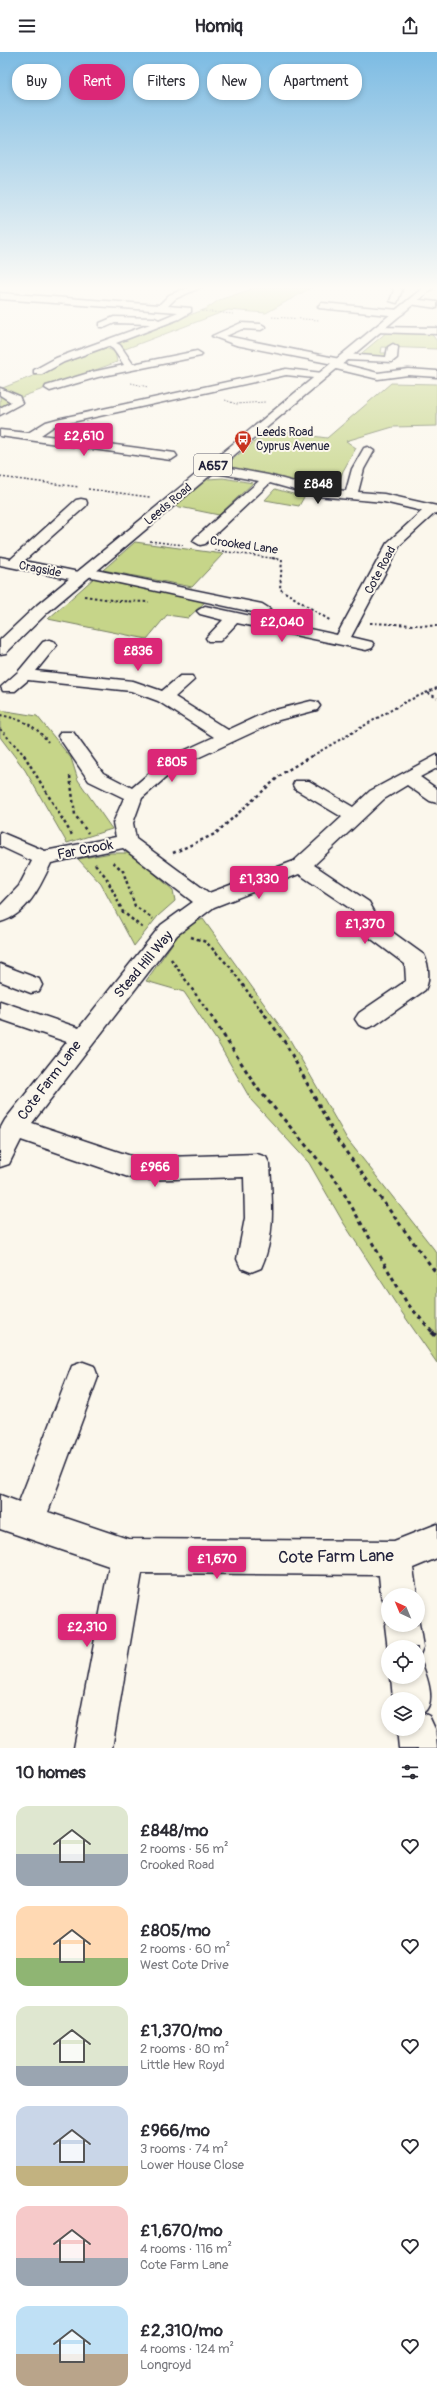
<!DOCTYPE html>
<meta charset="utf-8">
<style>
:root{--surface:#fff;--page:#f7f7f7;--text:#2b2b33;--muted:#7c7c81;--accent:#db2777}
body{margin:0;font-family:Pangolin,sans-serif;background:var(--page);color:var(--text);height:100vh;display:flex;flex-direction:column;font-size:15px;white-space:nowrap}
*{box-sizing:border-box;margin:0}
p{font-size:13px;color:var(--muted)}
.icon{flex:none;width:22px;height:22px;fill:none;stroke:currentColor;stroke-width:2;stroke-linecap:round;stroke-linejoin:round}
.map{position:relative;height:1696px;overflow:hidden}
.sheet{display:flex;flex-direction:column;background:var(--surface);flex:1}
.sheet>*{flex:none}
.top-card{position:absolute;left:12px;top:12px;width:413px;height:36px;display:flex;gap:8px}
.needle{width:26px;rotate:316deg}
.fabs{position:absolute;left:381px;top:1536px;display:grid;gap:8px}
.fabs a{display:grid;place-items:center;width:44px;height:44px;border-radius:50%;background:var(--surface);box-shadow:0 2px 6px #0003;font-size:20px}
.price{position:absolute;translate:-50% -34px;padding:0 9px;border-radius:4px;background:var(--accent);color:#fff;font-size:13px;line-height:26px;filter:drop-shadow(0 1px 2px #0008)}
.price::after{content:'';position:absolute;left:50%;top:24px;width:12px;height:9px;margin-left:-6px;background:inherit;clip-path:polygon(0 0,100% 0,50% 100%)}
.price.on{background:#222;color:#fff}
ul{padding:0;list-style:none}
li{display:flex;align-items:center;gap:12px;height:100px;padding:0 16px}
li span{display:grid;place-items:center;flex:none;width:112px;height:80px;border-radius:12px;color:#555}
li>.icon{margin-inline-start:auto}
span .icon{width:48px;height:48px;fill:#fffc;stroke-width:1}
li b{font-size:17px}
h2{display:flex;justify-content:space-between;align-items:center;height:48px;padding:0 16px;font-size:17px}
.pill{padding:0 14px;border-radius:16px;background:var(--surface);box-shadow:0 2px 6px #0003;font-size:14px;line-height:36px}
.pill.on{background:var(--accent);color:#fff}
header{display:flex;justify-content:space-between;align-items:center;height:52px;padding:0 16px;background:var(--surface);font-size:18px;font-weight:800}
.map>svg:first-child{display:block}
.green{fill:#c6d589;stroke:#747c62}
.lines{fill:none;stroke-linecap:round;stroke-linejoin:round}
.minor-casing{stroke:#22223b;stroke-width:3}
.major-casing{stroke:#22223b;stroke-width:3}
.path-far5{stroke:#22223b;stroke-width:1;stroke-dasharray:1.5 1.5;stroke-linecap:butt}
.path-far4{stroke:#22223b;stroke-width:1.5;stroke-dasharray:2 2;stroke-linecap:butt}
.path-far3{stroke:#22223b;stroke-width:2;stroke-dasharray:2.5 2.5;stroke-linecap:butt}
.path-far2{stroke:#22223b;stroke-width:2.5;stroke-dasharray:3 3;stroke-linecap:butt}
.path-far1{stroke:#22223b;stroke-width:3;stroke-dasharray:4 4;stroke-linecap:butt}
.path{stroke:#22223b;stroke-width:4;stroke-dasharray:5 5;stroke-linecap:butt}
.minor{fill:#fbf7ec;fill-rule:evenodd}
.major{fill:#fbf7ec;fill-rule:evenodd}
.labels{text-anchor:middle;stroke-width:4;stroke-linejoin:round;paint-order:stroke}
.far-poi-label{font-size:12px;fill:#22223b;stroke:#fbf7ec;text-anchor:start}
.far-street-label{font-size:12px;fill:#22223b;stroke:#fbf7ec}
.shield{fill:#fbf7ec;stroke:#636270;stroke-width:1}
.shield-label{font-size:13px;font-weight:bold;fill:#22223b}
.street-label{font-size:14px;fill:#22223b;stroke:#fbf7ec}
.near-street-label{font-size:17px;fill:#22223b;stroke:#fbf7ec}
</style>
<header><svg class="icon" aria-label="menu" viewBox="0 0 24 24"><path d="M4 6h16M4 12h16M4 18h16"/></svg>Homiq<svg class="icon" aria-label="share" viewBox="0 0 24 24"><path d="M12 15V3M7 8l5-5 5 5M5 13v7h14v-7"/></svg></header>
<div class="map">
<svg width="437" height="1696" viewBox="0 0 437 1696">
<rect width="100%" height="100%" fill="#fbf7ec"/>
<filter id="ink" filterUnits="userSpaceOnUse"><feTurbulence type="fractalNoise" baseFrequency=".025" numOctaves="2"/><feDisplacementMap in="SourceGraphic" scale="8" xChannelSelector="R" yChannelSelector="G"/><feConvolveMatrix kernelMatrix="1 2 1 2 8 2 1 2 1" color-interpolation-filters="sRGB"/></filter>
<g filter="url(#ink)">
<!-- green -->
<path class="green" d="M261 234H314L266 261 228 258 125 297 119 292 120 289 206 257 219 248Z
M429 279 437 289V297L382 295 381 301H390L389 307 357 305 387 280Z
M106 296 115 300 117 310 24 344 0 355V337L43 320 67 308Z
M391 331 437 332V374L393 375 346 389 356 396 343 419 336 439 307 437 223 415 269 378 327 386Z
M223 426 253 431 219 463 175 454 208 427Z
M275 437 304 445 299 454 265 448Z
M135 490 223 502 192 535 103 518Z
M94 526 207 548 188 566 167 563 147 587 48 567Z
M0 658 37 664 71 706 78 728 112 777 67 791 25 718 0 685Z
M111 801H131L173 838 175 849 158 864 134 894 101 832 78 807Z
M203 867 290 988 347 1087 437 1201V1311L396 1252 343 1170 309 1111 251 1048 217 989 184 940 146 929 184 875Z"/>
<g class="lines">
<!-- minor casing -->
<g class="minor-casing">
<path id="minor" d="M192 234H204L175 247 168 254 191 256V260L179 267 116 291 120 293 133 312 197 299 202 302 201 304 98 325 50 339 45 336 46 334 92 320 124 313 113 297 108 294 64 310 42 322H34V318L56 306 150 272 115 271 106 275H100V271L114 265 155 266 159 268 178 260 0 247V241L159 253 169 243Z
M390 234H399L402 238 397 251 390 249 394 238Z
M412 247 437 250V256L409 252V248Z
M322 251 399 258 404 261 399 264 319 256 318 254Z
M241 271 261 272 266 275 261 278 242 277 226 284 340 307 345 310 342 312 378 321 408 317 437 319V325L408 323 378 327 332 316 331 314 333 312 236 293 212 284Z
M378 275 437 276V282L375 280 373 278Z
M393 292 398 295 397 306 392 310 346 308 341 305 346 302 386 305 388 295Z
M286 317 323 321 328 324 323 327 286 323 63 372 54 374 41 383 175 401 177 404 171 408 0 384V378L28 381 46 370 57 367Z
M0 336 19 344 22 351 0 363V356L11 350 0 343Z
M368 395 374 399 364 417 358 440 384 442 437 454V462L435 461 400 493 351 585 372 590 374 593 372 596 366 598 237 571 220 589H208L206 586 223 568 200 562 197 559 205 554 337 583 387 491 422 459 384 450 316 444 270 431 205 492 200 493 193 489 195 486 259 429 206 419 204 416 206 413 210 412 268 423 317 436 346 439 352 417 364 396Z
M81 447 86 448 87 451 86 454 24 509 79 520 81 517 86 516 262 552 270 557 262 562 87 524 85 528 80 529 0 513V505L11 507 76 448Z
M49 588 55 590 57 593 36 619 133 629 162 639 180 624H192L194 628 175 645 228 678 267 660 311 649 317 650 320 654 317 658 279 668 178 715 142 746 133 771 136 787 209 841 294 809 342 765 295 737 293 733 295 729H309L353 755 370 739 437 703V716L420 725 437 737V751L430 749 407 733 384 747 314 813 369 850 381 872 424 903C429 913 430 929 425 938L375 973 367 976 359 973 355 967 359 961 406 929 405 912 365 882 354 859 299 822 214 855 177 883 32 1071 137 1106 257 1102 266 1105 270 1113C272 1147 276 1184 261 1216L251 1220 241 1216 237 1207 245 1166 244 1125 137 1128 21 1088 9 1112 0 1115V1077L5 1068 67 990 0 967V949L79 976 161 873 193 850 123 796 51 811C40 835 27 863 0 870V854L19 834 32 809 0 794V780L45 799 116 785 113 771 124 746 89 729 58 684 61 680H73L103 721 132 736 166 707 214 685 158 649 131 639 28 628 15 639H3L1 635 18 620 43 590Z
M0 912 39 927 42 933 39 939 31 941 0 929Z
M83 1310 94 1314 98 1325 48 1460 128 1487 394 1489 437 1472V1506L413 1516 417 1543H388L387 1555 381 1543 379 1523 142 1521 112 1696H74L109 1514 0 1477V1443L19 1450 72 1314Z
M388 1566V1573H418V1566L423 1595 418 1607V1595H388V1598L385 1573Z
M418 1610 422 1612C427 1625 437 1651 423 1661L429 1664 435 1677 437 1696H399L397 1677H418V1647H393L391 1625H418Z"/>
</g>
<!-- major casing -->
<g class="major-casing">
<path id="major" d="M425 234H435L49 559 6 601 0 602V588L37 553Z"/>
</g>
<!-- path-far5 -->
<path class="path-far5" d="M202 259 233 262
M272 265 319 268
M131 331 148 335
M225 348 236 352 265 350"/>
<!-- path-far4 -->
<path class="path-far4" d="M0 425 79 435
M88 437 150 445
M150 489 183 493
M214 498 278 507"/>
<!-- path-far3 -->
<path class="path-far3" d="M272 506 282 508 280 537 331 569
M84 544 119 549 149 550
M370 571 437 574
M428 641 437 646
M0 663C20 667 36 673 48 690
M0 677 25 704
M312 704 405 650 437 636"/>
<!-- path-far2 -->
<path class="path-far2" d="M24 703 72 783
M70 724 75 763 88 781
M173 801 215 782 283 721 313 703
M113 810 123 819 135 854 153 867
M95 812 106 825 123 860 144 877
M191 885 206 890 230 915 260 957
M171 907 206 957"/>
<!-- path-far1 -->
<path class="path-far1" d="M206 956 258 1037 338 1131 407 1251 433 1281
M260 956 286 992 338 1089 437 1222"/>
<!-- path -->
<path class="path" d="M432 1280 437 1285"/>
<!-- minor -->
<use href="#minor" class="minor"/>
<!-- major -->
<use href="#major" class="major"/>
</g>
</g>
<!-- sky -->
<linearGradient id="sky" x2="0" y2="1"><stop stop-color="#7cbbe3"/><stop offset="0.5" stop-color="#fdfbf6"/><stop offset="1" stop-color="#fdfbf6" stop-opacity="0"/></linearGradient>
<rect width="437" height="471" fill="url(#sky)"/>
<!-- icons -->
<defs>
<g id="bus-pin" transform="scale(0.9)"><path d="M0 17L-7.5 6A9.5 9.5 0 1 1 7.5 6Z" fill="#c8321e" stroke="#fbf7ec"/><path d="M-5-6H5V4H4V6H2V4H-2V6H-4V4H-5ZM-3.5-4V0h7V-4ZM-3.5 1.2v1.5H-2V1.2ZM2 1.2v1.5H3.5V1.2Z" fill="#fff"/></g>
</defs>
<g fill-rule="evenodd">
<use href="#bus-pin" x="243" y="387"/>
</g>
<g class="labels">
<!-- far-poi labels -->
<g class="far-poi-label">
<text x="256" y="384">Leeds Road<tspan x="256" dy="14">Cyprus Avenue</tspan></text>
</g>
<!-- far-street labels -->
<g class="far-street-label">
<text transform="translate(168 452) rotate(-40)" y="4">Leeds Road</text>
<text transform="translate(244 493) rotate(8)" y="4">Crooked Lane</text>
<text transform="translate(40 517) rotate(11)" y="4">Cragside</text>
<text transform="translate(380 518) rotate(-62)" y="4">Cote Road</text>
</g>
<!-- shield labels -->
<rect class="shield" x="194" y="402" width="38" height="22" rx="3"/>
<g class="shield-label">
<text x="213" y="418">A657</text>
</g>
<!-- street labels -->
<g class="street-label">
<text transform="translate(85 797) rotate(-11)" y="5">Far Crook</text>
<text transform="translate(143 912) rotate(-50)" y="5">Stead Hill Way</text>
<text transform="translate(49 1028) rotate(-53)" y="5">Cote Farm Lane</text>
</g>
<!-- near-street labels -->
<g class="near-street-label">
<text transform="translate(336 1504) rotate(-1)" y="6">Cote Farm Lane</text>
</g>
</g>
</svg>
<div class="fabs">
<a><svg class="needle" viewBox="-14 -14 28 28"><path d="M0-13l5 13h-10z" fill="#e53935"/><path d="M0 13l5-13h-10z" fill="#7c7c81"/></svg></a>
<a><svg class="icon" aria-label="locate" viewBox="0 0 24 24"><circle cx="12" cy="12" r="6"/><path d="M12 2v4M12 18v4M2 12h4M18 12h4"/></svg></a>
<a><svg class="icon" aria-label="layers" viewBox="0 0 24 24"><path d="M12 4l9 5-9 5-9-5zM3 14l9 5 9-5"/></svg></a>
</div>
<b class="price" style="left:84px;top:405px">£2,610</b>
<b class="price on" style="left:318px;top:453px">£848</b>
<b class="price" style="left:282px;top:591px">£2,040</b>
<b class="price" style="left:138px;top:620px">£836</b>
<b class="price" style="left:172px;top:731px">£805</b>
<b class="price" style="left:259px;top:848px">£1,330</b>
<b class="price" style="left:365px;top:893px">£1,370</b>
<b class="price" style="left:155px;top:1136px">£966</b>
<b class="price" style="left:217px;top:1528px">£1,670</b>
<b class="price" style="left:87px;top:1596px">£2,310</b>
<div class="top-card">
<a class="pill">Buy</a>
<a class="pill on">Rent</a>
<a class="pill">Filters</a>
<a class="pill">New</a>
<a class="pill">Apartment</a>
</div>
</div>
<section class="sheet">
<h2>10 homes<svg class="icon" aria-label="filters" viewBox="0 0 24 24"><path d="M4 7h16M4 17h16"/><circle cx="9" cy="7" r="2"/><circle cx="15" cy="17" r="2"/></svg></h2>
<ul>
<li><span style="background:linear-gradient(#dfe7d0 60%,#9aa5b1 0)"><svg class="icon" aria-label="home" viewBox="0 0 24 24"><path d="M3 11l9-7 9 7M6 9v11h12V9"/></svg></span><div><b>£848/mo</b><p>2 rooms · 56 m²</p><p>Crooked Road</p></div><svg class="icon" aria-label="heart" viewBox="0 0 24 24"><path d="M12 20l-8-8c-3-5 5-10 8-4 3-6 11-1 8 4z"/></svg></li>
<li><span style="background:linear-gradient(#ffd9b3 65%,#8fb573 0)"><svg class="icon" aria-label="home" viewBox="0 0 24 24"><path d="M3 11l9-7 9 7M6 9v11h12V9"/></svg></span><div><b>£805/mo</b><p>2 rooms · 60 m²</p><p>West Cote Drive</p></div><svg class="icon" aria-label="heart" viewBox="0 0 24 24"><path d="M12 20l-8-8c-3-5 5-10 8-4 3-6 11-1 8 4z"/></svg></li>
<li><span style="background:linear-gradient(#dfe7d0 75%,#9aa5b1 0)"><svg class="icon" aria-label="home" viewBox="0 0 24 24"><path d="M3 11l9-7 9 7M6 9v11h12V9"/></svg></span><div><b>£1,370/mo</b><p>2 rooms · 80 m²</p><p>Little Hew Royd</p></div><svg class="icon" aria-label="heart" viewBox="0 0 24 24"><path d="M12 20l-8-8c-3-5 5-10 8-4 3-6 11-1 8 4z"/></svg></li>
<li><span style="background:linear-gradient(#c9d6e8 75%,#c2b280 0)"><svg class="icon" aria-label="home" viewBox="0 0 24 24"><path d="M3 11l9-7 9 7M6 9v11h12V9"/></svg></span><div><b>£966/mo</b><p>3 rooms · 74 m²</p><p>Lower House Close</p></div><svg class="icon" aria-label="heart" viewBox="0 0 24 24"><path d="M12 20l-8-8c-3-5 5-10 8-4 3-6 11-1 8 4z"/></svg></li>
<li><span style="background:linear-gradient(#f6c9c9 65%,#9aa5b1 0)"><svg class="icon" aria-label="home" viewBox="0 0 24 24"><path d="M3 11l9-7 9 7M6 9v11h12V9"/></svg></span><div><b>£1,670/mo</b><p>4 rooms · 116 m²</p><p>Cote Farm Lane</p></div><svg class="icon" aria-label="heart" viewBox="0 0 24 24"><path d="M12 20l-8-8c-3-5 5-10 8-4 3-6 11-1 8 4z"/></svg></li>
<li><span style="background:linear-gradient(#bfe0f5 60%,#b9a48a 0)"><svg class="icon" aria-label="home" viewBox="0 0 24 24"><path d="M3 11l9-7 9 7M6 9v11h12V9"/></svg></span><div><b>£2,310/mo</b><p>4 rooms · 124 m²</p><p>Longroyd</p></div><svg class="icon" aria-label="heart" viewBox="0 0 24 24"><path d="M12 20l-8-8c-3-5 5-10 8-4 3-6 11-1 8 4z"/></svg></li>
</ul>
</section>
